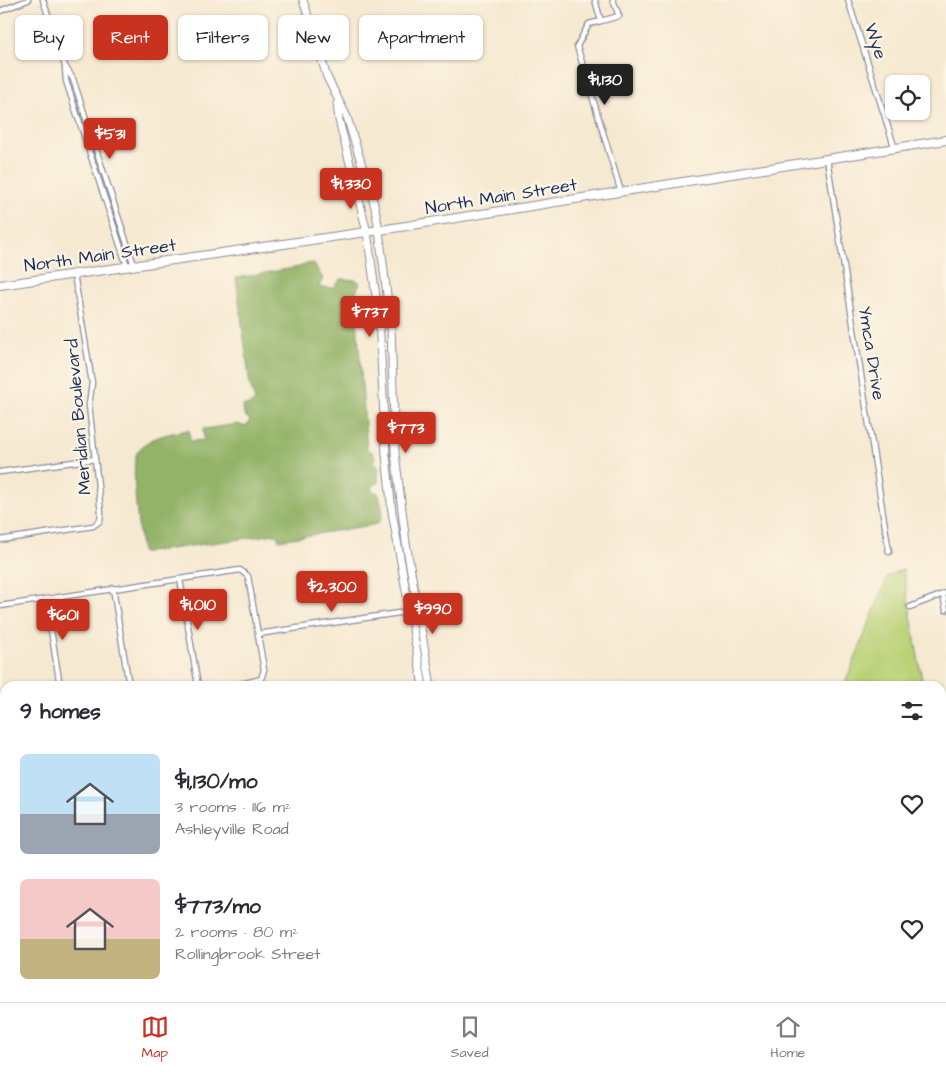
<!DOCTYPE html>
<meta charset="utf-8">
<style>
:root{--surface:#fff;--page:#f7f7f7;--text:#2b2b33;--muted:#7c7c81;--line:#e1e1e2;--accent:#c8321e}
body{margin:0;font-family:"Architects Daughter",sans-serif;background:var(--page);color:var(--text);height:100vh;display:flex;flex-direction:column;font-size:19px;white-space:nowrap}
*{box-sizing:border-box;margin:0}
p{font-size:16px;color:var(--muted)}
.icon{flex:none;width:28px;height:28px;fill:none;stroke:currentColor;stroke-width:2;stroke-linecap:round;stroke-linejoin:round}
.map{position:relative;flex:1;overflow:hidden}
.side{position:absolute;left:0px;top:681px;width:946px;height:321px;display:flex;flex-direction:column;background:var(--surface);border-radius:15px 15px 0 0;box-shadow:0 1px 4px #0004}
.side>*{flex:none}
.guide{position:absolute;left:15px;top:15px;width:500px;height:45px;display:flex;gap:10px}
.tools{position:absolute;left:885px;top:75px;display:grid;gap:10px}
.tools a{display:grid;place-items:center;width:45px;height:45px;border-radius:8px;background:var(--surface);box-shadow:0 1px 4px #0004;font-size:25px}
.price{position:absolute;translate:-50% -42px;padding:0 11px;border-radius:5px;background:var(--accent);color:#fff;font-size:16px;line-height:32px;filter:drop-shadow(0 1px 2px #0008)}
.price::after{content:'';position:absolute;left:50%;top:30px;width:15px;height:11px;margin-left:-8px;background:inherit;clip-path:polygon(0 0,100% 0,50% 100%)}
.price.on{background:#222;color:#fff}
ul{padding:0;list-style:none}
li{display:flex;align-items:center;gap:15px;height:125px;padding:0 20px}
li span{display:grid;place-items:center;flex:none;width:140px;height:100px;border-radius:8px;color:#555}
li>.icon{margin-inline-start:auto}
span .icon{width:60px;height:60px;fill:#fffc;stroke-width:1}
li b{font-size:21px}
h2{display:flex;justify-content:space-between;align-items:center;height:60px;padding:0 20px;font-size:21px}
.chip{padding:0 18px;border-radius:8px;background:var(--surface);box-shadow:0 1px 4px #0004;font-size:18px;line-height:45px}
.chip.on{background:var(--accent);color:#fff}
.menu{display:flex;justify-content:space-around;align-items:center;height:70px;border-top:1px solid var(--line);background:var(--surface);font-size:14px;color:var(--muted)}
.menu a{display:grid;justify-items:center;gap:2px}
.menu .on{color:var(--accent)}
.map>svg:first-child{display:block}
.green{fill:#bad176;stroke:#6a806a}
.forest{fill:#93b367;stroke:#577162}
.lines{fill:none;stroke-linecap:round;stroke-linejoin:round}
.stream{stroke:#63c5e1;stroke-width:1}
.river{stroke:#63c5e1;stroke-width:9}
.minor-casing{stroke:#888c98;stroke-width:7}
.secondary-casing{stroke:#888c98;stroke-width:9}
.primary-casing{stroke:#888c98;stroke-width:10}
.minor{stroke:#fff;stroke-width:4.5}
.secondary{stroke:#fff;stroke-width:7}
.primary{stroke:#fff;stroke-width:8}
.labels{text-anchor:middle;stroke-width:4.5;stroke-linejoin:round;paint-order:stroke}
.street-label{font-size:18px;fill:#1b2f5e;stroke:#fcf5e5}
</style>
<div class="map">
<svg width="946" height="1002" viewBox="0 0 946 1002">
<rect width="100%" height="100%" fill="#fcf5e5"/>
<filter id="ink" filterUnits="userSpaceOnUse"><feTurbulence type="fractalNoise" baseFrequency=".02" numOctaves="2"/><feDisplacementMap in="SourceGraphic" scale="10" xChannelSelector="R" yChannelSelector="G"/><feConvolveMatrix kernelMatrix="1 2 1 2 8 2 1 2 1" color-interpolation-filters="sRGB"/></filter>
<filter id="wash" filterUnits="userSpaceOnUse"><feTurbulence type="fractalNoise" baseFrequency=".0096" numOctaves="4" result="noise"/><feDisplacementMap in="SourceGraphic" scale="20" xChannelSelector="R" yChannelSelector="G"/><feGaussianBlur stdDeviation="1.12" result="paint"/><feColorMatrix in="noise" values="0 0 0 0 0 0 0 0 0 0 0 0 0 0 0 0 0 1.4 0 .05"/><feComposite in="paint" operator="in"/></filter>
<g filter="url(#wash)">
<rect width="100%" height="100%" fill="#f6e9d1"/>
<!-- green -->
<path class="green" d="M903 569 923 686H844L888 576Z
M941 797 946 825 945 917 941 910Z"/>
<!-- forest -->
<path class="forest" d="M310 263 314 264 323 279 318 287 333 288 341 279 357 280 360 283 355 294 367 450 372 452 376 458 372 461 379 468 378 483 371 487 372 491 378 493C382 504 385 513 378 524L292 538 279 540 276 534 142 553C139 536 130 465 137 453 147 436 172 433 189 430L190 441 204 440 203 429 238 424 246 427 250 420 244 415 243 406 250 405 255 401 250 385 236 278 299 267Z"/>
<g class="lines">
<!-- stream -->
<path class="stream" d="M0 807 5 806"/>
<!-- river -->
<path class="river" d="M941 916 946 925"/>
</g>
</g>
<g filter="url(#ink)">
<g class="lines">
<!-- minor casing -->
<g class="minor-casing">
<path id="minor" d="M43 0 65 66 73 79 134 265
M595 0 601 21 619 16 613 0
M848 0 895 149
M0 11 28 0
M601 21 589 24 577 46 621 192
M65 68 66 81 127 266
M827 159 889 552
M0 472 95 459
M0 540 93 526 100 521 101 513 89 405 92 383 74 274
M180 579 198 686
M113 588 129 686
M943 595 946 610
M46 599 60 686
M0 606 240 570 248 576 264 670 261 679 233 686
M910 607 946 593
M258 634 412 611
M0 749 5 757
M0 856 5 855
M41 998 42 1002
M809 998 812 1002
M89 1002 123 998
M893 1002 894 998"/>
</g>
<!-- secondary casing -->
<g class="secondary-casing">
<path id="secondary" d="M303 0 327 77 347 117 375 207 379 231 391 327 395 453 406 543 431 686
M337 104 339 120 367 232 379 318 386 455 392 512 423 686
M474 998 475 1002
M484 998 485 1002"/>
</g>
<!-- primary casing -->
<g class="primary-casing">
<path id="primary" d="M0 285 387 229 946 140"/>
</g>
<!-- minor -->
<use href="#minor" class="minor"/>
<!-- secondary -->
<use href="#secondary" class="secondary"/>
<!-- primary -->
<use href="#primary" class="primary"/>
</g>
</g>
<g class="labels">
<!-- street labels -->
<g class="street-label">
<text transform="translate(876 41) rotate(72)" y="6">Wye</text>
<text transform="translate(501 196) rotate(-9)" y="6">North Main Street</text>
<text transform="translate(100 255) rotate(-8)" y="6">North Main Street</text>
<text transform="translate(872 353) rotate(81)" y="6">Ymca Drive</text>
<text transform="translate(78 417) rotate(-95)" y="6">Meridian Boulevard</text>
</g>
</g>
</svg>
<div class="tools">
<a><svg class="icon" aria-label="locate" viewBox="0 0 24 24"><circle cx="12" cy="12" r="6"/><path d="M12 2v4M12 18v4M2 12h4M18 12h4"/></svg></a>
</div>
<b class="price on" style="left:605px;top:106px">$1,130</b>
<b class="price" style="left:110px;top:160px">$531</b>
<b class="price" style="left:351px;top:210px">$1,330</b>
<b class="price" style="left:370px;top:338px">$737</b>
<b class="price" style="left:406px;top:454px">$773</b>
<b class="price" style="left:332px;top:613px">$2,300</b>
<b class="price" style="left:198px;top:631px">$1,010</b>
<b class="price" style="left:433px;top:635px">$990</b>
<b class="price" style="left:63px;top:641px">$601</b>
<div class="guide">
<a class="chip">Buy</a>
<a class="chip on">Rent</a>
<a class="chip">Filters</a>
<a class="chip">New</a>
<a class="chip">Apartment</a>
</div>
<section class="side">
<h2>9 homes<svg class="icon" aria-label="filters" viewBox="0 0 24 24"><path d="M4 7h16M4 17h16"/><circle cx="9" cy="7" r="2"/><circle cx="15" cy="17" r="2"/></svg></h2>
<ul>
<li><span style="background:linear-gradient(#bfe0f5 60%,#9aa5b1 0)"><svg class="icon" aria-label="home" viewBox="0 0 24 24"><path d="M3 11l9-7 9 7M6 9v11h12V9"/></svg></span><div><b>$1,130/mo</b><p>3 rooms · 116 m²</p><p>Ashleyville Road</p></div><svg class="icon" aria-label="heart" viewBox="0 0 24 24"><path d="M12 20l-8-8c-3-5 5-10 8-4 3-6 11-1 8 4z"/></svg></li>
<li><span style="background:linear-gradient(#f6c9c9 60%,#c2b280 0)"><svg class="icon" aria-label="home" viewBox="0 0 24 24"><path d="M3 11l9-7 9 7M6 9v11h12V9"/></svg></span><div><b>$773/mo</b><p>2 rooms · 80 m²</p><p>Rollingbrook Street</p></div><svg class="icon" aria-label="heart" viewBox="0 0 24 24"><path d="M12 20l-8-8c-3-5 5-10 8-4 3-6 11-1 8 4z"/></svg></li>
</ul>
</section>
</div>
<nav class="menu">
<a class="on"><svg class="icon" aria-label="map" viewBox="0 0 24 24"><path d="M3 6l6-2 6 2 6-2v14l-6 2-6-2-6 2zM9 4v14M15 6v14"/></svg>Map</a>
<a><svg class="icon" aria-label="saved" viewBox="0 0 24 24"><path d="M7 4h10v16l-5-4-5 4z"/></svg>Saved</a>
<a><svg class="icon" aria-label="home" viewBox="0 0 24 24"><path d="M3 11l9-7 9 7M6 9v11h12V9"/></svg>Home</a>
</nav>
